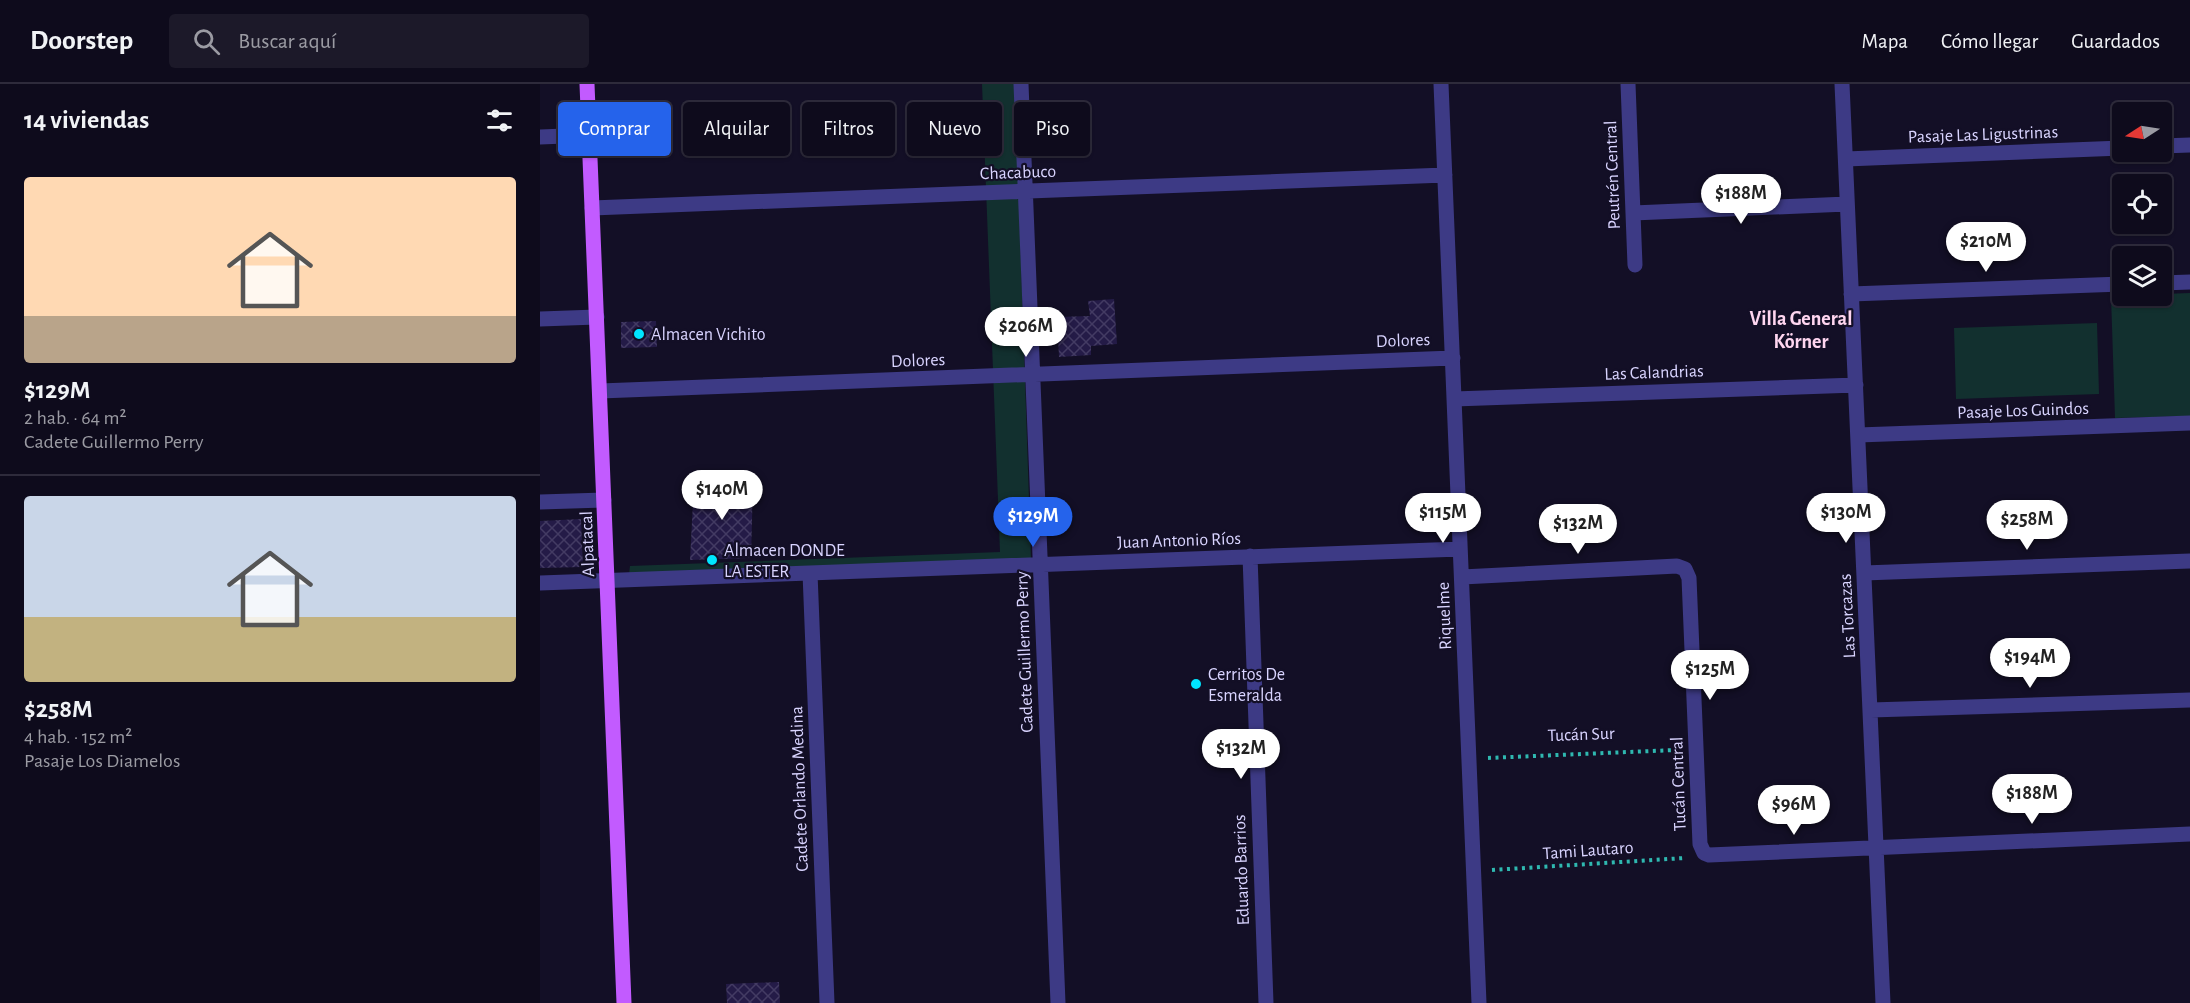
<!DOCTYPE html>
<html lang="es">
<meta charset="utf-8">
<style>
:root{--surface:#0e0b1c;--page:#1c1929;--text:#f1f3f6;--muted:#9b9ba3;--line:#2e2b3b;--accent:#2563eb}
body{margin:0;font-family:"Alegreya Sans",sans-serif;background:var(--page);color:var(--text);height:100vh;display:flex;flex-direction:column;font-size:22px;white-space:nowrap}
*{box-sizing:border-box;margin:0}
p{font-size:20px;color:var(--muted)}
.icon{flex:none;width:33px;height:33px;fill:none;stroke:currentColor;stroke-width:2;stroke-linecap:round;stroke-linejoin:round}
.map{position:relative;flex:1;overflow:hidden}
.drawer{display:flex;flex-direction:column;background:var(--surface);width:540px}
.drawer>*{flex:none}
.hud{position:absolute;left:18px;top:18px;width:570px;height:54px;display:flex;gap:12px}
.needle{width:39px;rotate:258deg}
.buttons{position:absolute;left:1572px;top:18px;display:grid;gap:12px}
.buttons a{display:grid;place-items:center;width:60px;height:60px;border-radius:6px;background:var(--surface);box-shadow:0 2px 4px #0004,0 0 0 2px var(--line);font-size:30px}
.price{position:absolute;translate:-50% -51px;padding:0 14px;border-radius:21px;background:#fff;color:#222;font-size:20px;line-height:39px;filter:drop-shadow(0 2px 3px #0008)}
.price::after{content:'';position:absolute;left:50%;top:36px;width:18px;height:14px;margin-left:-9px;background:inherit;clip-path:polygon(0 0,100% 0,50% 100%)}
.price.active{background:var(--accent);color:#fff}
ul{padding:0;list-style:none}
li{display:grid;align-content:center;gap:12px;height:318px;padding:0 24px}
li+li{border-top:2px solid var(--line)}
li span{display:grid;place-items:center;height:186px;border-radius:6px;color:#555}
li>.icon{margin-inline-start:auto}
span .icon{width:108px;height:108px;fill:#fffc;stroke-width:1}
li b{font-size:26px}
h2{display:flex;justify-content:space-between;align-items:center;height:72px;padding:0 24px;font-size:26px}
.tag{padding:0 21px;border-radius:6px;background:var(--surface);box-shadow:0 2px 4px #0004,0 0 0 2px var(--line);font-size:21px;line-height:54px}
.tag.active{background:var(--accent);color:#fff}
header{display:flex;align-items:center;gap:36px;box-sizing:border-box;height:84px;padding:0 30px;background:var(--surface);border-bottom:2px solid var(--line)}
header strong{font-size:28px}
nav{display:flex;gap:33px;margin-inline-start:auto;font-size:21px}
.search{width:420px;height:54px;background:var(--page);display:flex;align-items:center;gap:15px;box-sizing:border-box;padding:0 21px;border-radius:6px;color:var(--muted);font-size:22px}
main{display:flex;flex:1;min-height:0}
.map>svg:first-child{display:block}
.grass{fill:#12302f}
.building{fill:url(#building-cross-hatch)}
.lines{fill:none;stroke-linecap:round;stroke-linejoin:round}
.path{stroke:#2fb8b0;stroke-width:4;stroke-dasharray:3 4.5;stroke-linecap:butt}
.minor{stroke:#3d3a85;stroke-width:15}
.major{stroke:#c25bff;stroke-width:15}
.poi-dot{fill:#00e5ff;stroke:#130f26;stroke-width:2}
.labels{text-anchor:middle;stroke-width:4.5;stroke-linejoin:round;paint-order:stroke}
.street-label{font-size:18px;fill:#d9d4ff;stroke:#130f26}
.poi-label{font-size:18px;fill:#d9d4ff;stroke:#130f26;text-anchor:start}
.neighbourhood-label{font-size:20px;font-weight:bold;fill:#ffd6f0;stroke:#130f26}
</style>
<header>
<strong>Doorstep</strong>
<div class="search"><svg class="icon" aria-label="search" viewBox="0 0 24 24"><circle cx="10" cy="10" r="6"/><path d="M15 15l6 6"/></svg>Buscar aquí</div>
<nav><a>Mapa</a><a>Cómo llegar</a><a>Guardados</a></nav>
</header>
<main>
<section class="drawer">
<h2>14 viviendas<svg class="icon" aria-label="filters" viewBox="0 0 24 24"><path d="M4 7h16M4 17h16"/><circle cx="9" cy="7" r="2"/><circle cx="15" cy="17" r="2"/></svg></h2>
<ul>
<li><span style="background:linear-gradient(#ffd9b3 75%,#b9a48a 0)"><svg class="icon" aria-label="home" viewBox="0 0 24 24"><path d="M3 11l9-7 9 7M6 9v11h12V9"/></svg></span><div><b>$129M</b><p>2 hab. · 64 m²</p><p>Cadete Guillermo Perry</p></div></li>
<li><span style="background:linear-gradient(#c9d6e8 65%,#c2b280 0)"><svg class="icon" aria-label="home" viewBox="0 0 24 24"><path d="M3 11l9-7 9 7M6 9v11h12V9"/></svg></span><div><b>$258M</b><p>4 hab. · 152 m²</p><p>Pasaje Los Diamelos</p></div></li>
</ul>
</section>
<div class="map">
<svg width="1650" height="919" viewBox="0 0 1650 919">
<defs>
<pattern id="building-cross-hatch" width="8" height="8" patternUnits="userSpaceOnUse" patternTransform="scale(1.5)"><rect width="8" height="8" fill="#241b47"/><path d="M0 0l8 8M0 8l8-8" fill="none" stroke="#433b63"/></pattern>
</defs>
<rect width="100%" height="100%" fill="#130f26"/>
<!-- grass -->
<path class="grass" d="M442 0H475L491 475 89 490 90 482 460 468Z
M1650 209V332L1575 334 1571 212Z
M1557 239 1559 310 1416 315 1414 244Z"/>
<!-- building -->
<path class="building" d="M574 215 577 260 551 262V271L519 273 517 233 550 232 548 217Z
M116 237 117 263 81 264V238Z
M213 398 211 474 150 476 154 399Z
M41 435 43 483 0 484V437Z
M239 898 240 919H187L186 900Z"/>
<g class="lines">
<!-- path -->
<path class="path" d="M948 674 1135 666
M952 786 1145 774"/>
<!-- minor -->
<path class="minor" d="M481 0 518 919
M901 0 939 919
M1088 0 1095 181
M1302 0 1343 919
M0 53 50 51
M1622 62 1650 61
M1306 75 1582 64
M52 124 905 91
M1093 129 1307 120
M1622 199 1650 198
M1311 210 1582 200
M0 235 57 233
M60 307 913 274
M914 315 1316 301
M1318 351 1650 339
M0 418 64 416
M710 472 726 919
M270 489 287 919
M1324 489 1650 477
M922 493 1137 482 1145 485 1149 494 1160 760 1164 769 1169 771 1650 750
M0 499 920 465
M1331 626 1650 616"/>
<!-- major -->
<path class="major" d="M47 0 84 919"/>
</g>
<!-- markers -->
<g class="poi-dot">
<circle cx="99" cy="250" r="6"/>
<circle cx="172" cy="476" r="6"/>
<circle cx="656" cy="600" r="6"/>
</g>
<g class="labels">
<!-- street labels -->
<g class="street-label">
<text transform="translate(1443 50) rotate(-2)" y="6">Pasaje Las Ligustrinas</text>
<text transform="translate(478 88) rotate(-2)" y="6">Chacabuco</text>
<text transform="translate(1072 91) rotate(-92)" y="6">Peutrén Central</text>
<text transform="translate(863 256) rotate(-2)" y="6">Dolores</text>
<text transform="translate(378 276) rotate(-2)" y="6">Dolores</text>
<text transform="translate(1114 288) rotate(-2)" y="6">Las Calandrias</text>
<text transform="translate(1483 326) rotate(-2)" y="6">Pasaje Los Guindos</text>
<text transform="translate(639 456) rotate(-2)" y="6">Juan Antonio Ríos</text>
<text transform="translate(47 460) rotate(-92)" y="6">Alpatacal</text>
<text transform="translate(904 532) rotate(-92)" y="6">Riquelme</text>
<text transform="translate(1307 532) rotate(-93)" y="6">Las Torcazas</text>
<text transform="translate(484 568) rotate(-92)" y="6">Cadete Guillermo Perry</text>
<text transform="translate(1041 650) rotate(-2)" y="6">Tucán Sur</text>
<text transform="translate(1138 700) rotate(-92)" y="6">Tucán Central</text>
<text transform="translate(259 705) rotate(-92)" y="6">Cadete Orlando Medina</text>
<text transform="translate(1048 766) rotate(-4)" y="6">Tami Lautaro</text>
<text transform="translate(701 786) rotate(-92)" y="6">Eduardo Barrios</text>
</g>
<!-- poi labels -->
<g class="poi-label">
<text x="111" y="256">Almacen Vichito</text>
<text x="184" y="472">Almacen DONDE<tspan x="184" dy="21">LA ESTER</tspan></text>
<text x="668" y="596">Cerritos De<tspan x="668" dy="21">Esmeralda</tspan></text>
</g>
<!-- neighbourhood labels -->
<g class="neighbourhood-label">
<text x="1261" y="241">Villa General<tspan x="1261" dy="23">Körner</tspan></text>
</g>
</g>
</svg>
<div class="buttons">
<a><svg class="needle" viewBox="-14 -14 28 28"><path d="M0-13l5 13h-10z" fill="#e53935"/><path d="M0 13l5-13h-10z" fill="#9b9ba3"/></svg></a>
<a><svg class="icon" aria-label="locate" viewBox="0 0 24 24"><circle cx="12" cy="12" r="6"/><path d="M12 2v4M12 18v4M2 12h4M18 12h4"/></svg></a>
<a><svg class="icon" aria-label="layers" viewBox="0 0 24 24"><path d="M12 4l9 5-9 5-9-5zM3 14l9 5 9-5"/></svg></a>
</div>
<b class="price" style="left:1201px;top:141px">$188M</b>
<b class="price" style="left:1446px;top:189px">$210M</b>
<b class="price" style="left:486px;top:274px">$206M</b>
<b class="price" style="left:182px;top:437px">$140M</b>
<b class="price" style="left:903px;top:460px">$115M</b>
<b class="price" style="left:1306px;top:460px">$130M</b>
<b class="price active" style="left:493px;top:464px">$129M</b>
<b class="price" style="left:1487px;top:467px">$258M</b>
<b class="price" style="left:1038px;top:471px">$132M</b>
<b class="price" style="left:1490px;top:605px">$194M</b>
<b class="price" style="left:1170px;top:617px">$125M</b>
<b class="price" style="left:701px;top:696px">$132M</b>
<b class="price" style="left:1492px;top:741px">$188M</b>
<b class="price" style="left:1254px;top:752px">$96M</b>
<div class="hud">
<a class="tag active">Comprar</a>
<a class="tag">Alquilar</a>
<a class="tag">Filtros</a>
<a class="tag">Nuevo</a>
<a class="tag">Piso</a>
</div>
</div>
</main>
